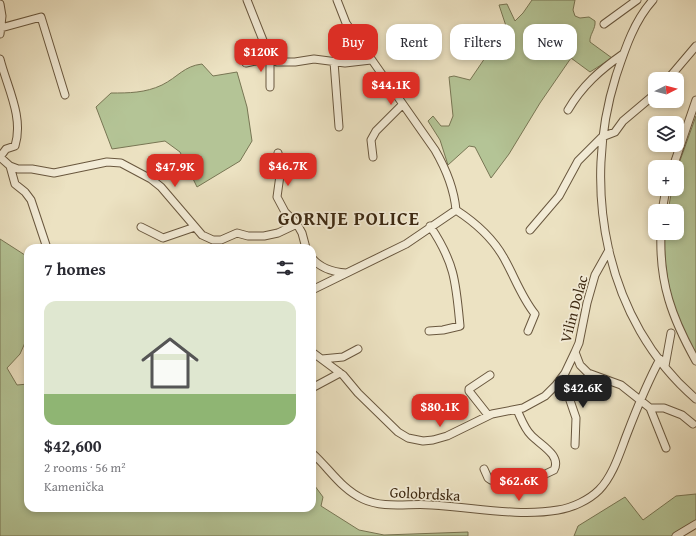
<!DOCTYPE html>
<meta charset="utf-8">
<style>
:root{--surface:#fff;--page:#f7f7f7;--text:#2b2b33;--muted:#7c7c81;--line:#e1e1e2;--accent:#d93025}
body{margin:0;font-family:"Gentium Book Plus",serif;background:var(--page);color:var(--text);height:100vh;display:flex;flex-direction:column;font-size:15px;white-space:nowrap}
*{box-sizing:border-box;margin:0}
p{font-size:13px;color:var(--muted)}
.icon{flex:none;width:22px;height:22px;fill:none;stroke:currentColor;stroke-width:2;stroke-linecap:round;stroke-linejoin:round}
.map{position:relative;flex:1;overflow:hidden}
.panel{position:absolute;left:24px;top:244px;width:292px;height:268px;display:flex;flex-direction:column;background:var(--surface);border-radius:12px;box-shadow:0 2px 6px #0003}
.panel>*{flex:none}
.hud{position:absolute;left:328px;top:24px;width:308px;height:36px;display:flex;gap:8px}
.needle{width:26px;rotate:84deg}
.controls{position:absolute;left:648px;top:72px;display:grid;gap:8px}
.controls a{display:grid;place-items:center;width:36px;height:36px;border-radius:8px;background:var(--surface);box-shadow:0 2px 6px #0003;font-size:20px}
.price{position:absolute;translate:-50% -34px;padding:0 9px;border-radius:8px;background:var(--accent);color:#fff;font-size:13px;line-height:26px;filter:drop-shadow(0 1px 2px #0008)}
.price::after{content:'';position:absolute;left:50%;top:24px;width:12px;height:9px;margin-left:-6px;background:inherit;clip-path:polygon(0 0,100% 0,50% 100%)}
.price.active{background:#222;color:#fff}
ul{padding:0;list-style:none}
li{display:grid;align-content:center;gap:8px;height:212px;padding:0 20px}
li+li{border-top:1px solid var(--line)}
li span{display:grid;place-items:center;height:124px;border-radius:12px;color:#555}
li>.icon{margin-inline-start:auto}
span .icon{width:72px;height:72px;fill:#fffc;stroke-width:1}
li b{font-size:17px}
h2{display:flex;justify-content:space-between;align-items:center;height:48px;padding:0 20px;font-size:17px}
.pill{padding:0 14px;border-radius:12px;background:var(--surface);box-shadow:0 2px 6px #0003;font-size:14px;line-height:36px}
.pill.active{background:var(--accent);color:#fff}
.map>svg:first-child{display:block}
.green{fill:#b4c496;stroke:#787654}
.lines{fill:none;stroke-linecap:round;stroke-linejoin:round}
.minor-casing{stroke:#69573e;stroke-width:9}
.minor{stroke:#f3ecd7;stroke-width:7}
.labels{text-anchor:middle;stroke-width:3.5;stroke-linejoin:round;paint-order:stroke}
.street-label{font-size:15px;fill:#3d2912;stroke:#f3ecd7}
.district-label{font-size:19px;font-weight:bold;letter-spacing:1px;fill:#3d2912;stroke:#f3ecd7}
</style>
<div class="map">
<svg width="696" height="536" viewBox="0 0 696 536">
<rect width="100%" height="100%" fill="#ece2c2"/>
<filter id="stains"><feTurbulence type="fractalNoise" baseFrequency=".005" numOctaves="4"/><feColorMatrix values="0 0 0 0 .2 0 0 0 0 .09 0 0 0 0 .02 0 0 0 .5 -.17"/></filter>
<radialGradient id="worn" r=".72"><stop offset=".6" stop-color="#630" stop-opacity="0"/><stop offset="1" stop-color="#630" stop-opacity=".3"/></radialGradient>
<!-- green -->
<path class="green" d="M532 0H575L573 10 575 16 580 18 589 17 595 21C596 29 589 35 590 42L612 58 590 72 571 58 540 103 509 154 491 178 475 147 469 146 448 165 440 140 428 121 433 116 441 126H449L453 116 449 77 454 76 470 80 487 55 508 32 499 5 507 4 515 21 523 13Z
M202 64 213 76 237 72 247 107 252 141 240 161 197 187 180 152 165 141 112 149 96 107 111 93C129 93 145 93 162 85 178 77 184 66 202 64Z
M696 116V356C675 320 662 275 665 233H677V211H668L672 189H677V169Z
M0 239 28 257V336L20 354 7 368 17 385 28 384V508H312V482L323 497 321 506 359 530 384 535 468 532V536H0Z
M696 494V523L674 536H574L578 526 625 497 643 520 676 496Z"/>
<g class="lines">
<!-- minor casing -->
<g class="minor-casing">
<path id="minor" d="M247 0 270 58 277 62H295L314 59 345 63 371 60
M337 0 346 23 435 150C446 169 454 188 456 210
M653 0C634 21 625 49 616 76 581 187 605 321 696 399
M0 4 2 16 0 34
M604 24 637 0
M1 28 41 17 65 95
M0 59C7 87 24 117 15 146L6 149 0 157
M334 62 339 127
M246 63 270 58V87
M668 79 696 46
M568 110C582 86 600 70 623 54
M278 153 281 168 277 197 285 212 297 224
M0 157 10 166 18 169H32L54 173 107 162 121 163 151 179 161 187 202 235 213 240H221L237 233 248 236H264L278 233 297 224 302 233 306 248
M373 157 371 140 376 131 402 105
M10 166 15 184 25 192 31 200 47 248
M673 167 696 100
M456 210C476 223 494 239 505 260 515 278 522 298 535 314L528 331
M662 211 666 189
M141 227 163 238 195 227
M530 230 559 196 578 161 602 137 615 132 623 121 655 94
M661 233C659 283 672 318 696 361
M609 250 595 275 587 303 579 343 575 352 580 365 588 373 621 385 650 408H664L682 415 693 424
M312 258C321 269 333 272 346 273
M312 290 406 244 456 210
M429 331 443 330 460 326C456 283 455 263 430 226
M312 352 343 375 358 393 398 432 408 438 423 441 433 440 447 436 492 414 523 408 545 396 556 385 565 373 575 352
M322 359 343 357 358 349
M665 366 671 333
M562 377 576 418 575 445
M312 388 340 373
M650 408 666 448
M488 415 469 391V389L490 375
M312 453C329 468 341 489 363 499 384 509 409 503 432 505 472 507 518 517 558 510 572 508 589 500 599 490 613 476 620 452 627 434 637 408 647 383 660 359
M484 469 488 478 491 480 518 486 522 485 554 470C562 455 539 444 531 435 524 428 521 418 517 410
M676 536 696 524"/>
</g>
<!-- minor -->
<use href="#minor" class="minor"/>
</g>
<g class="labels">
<!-- street labels -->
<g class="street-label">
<text transform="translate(574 309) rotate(-75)" y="5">Vilin Dolac</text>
<text transform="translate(425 494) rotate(3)" y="5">Golobrdska</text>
</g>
<!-- district labels -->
<g class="district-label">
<text x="349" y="225">GORNJE POLICE</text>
</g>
</g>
<rect width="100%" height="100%" filter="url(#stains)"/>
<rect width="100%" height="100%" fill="url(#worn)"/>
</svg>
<div class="controls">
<a><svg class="needle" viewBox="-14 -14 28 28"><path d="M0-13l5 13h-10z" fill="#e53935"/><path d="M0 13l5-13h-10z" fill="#7c7c81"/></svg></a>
<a><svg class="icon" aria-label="layers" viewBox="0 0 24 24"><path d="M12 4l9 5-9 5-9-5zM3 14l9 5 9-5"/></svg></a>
<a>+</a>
<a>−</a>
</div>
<b class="price" style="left:261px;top:73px">$120K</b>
<b class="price" style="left:391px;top:106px">$44.1K</b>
<b class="price" style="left:288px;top:187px">$46.7K</b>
<b class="price" style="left:175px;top:188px">$47.9K</b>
<b class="price active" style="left:583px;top:409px">$42.6K</b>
<b class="price" style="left:440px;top:428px">$80.1K</b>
<b class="price" style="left:519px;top:502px">$62.6K</b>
<div class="hud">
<a class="pill active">Buy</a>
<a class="pill">Rent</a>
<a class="pill">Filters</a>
<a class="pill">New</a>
</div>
<section class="panel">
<h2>7 homes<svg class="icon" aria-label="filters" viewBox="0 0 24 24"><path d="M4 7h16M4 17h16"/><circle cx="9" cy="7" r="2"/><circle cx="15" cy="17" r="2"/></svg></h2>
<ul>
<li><span style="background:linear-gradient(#dfe7d0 75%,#8fb573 0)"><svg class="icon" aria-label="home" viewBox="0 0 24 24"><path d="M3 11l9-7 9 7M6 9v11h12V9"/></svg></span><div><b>$42,600</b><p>2 rooms · 56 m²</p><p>Kamenička</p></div></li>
</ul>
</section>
</div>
